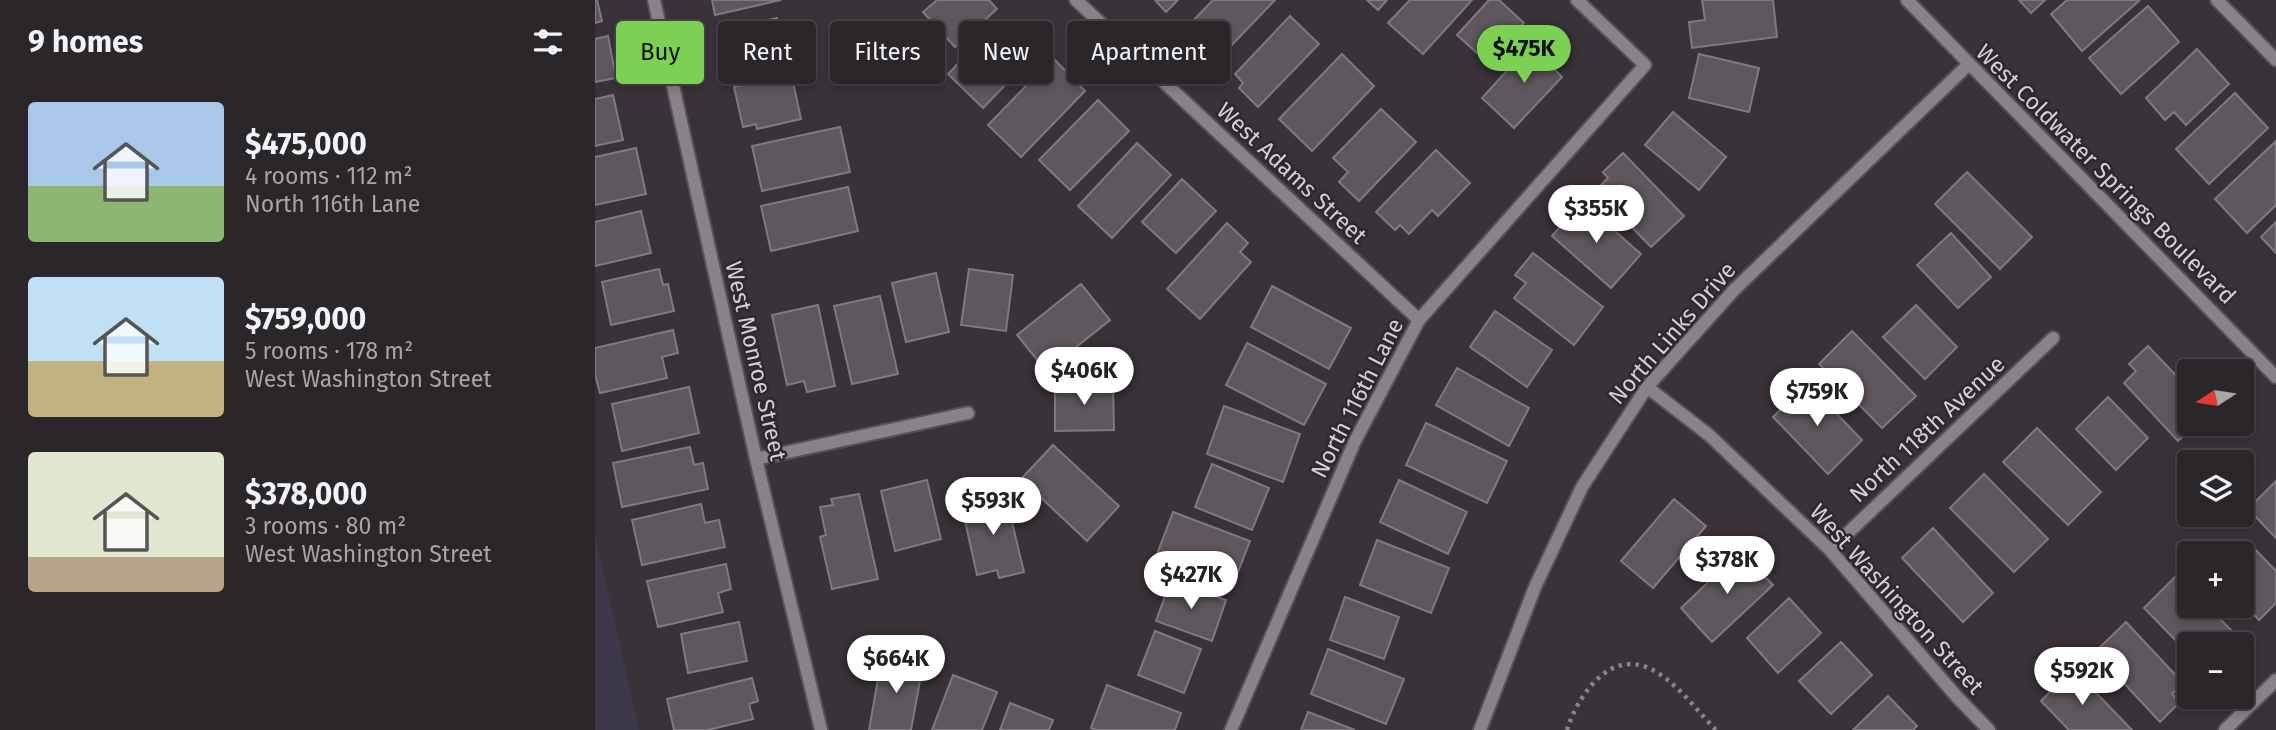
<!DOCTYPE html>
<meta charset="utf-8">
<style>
:root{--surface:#2b262a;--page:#373236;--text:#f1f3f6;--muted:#a6a5a8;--line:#474347;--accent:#7cd155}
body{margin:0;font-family:"Fira Sans",sans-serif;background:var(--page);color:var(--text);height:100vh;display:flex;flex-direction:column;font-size:26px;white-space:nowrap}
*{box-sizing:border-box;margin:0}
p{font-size:23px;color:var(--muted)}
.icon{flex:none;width:38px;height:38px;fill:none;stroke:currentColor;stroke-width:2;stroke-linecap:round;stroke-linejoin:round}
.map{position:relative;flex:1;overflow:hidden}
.sheet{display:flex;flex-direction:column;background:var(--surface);width:595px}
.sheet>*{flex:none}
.guide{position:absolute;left:21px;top:21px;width:665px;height:63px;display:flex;gap:14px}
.needle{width:46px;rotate:258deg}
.controls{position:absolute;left:1582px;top:359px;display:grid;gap:14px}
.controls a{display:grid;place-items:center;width:77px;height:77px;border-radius:7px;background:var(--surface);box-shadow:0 4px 10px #0003,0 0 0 2px var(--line);font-size:35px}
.price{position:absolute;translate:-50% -60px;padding:0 16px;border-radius:24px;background:#fff;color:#222;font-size:23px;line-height:46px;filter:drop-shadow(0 2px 4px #0008)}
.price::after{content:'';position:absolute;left:50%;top:42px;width:21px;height:16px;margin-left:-10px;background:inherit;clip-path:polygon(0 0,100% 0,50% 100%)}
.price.on{background:var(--accent);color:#111}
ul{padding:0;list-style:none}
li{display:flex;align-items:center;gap:21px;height:175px;padding:0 28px}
li span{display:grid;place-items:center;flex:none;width:196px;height:140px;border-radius:7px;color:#555}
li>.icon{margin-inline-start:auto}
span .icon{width:84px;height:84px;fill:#fffc;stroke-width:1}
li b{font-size:30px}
h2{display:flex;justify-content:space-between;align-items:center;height:84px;padding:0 28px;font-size:30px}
.pill{padding:0 24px;border-radius:7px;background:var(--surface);box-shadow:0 4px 10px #0003,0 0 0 2px var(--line);font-size:24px;line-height:63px}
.pill.on{background:var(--accent);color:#111}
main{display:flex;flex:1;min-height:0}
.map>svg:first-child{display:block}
.commercial{fill:#3d394b}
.building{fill:#5e575d;stroke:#817980;stroke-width:2}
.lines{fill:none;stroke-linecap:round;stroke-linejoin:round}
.minor-casing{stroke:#565155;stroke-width:16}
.path{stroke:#8a8489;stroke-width:4.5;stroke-dasharray:3.5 5;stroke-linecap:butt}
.minor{stroke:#898289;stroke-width:12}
.labels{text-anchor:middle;stroke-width:5;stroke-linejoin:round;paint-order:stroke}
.street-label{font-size:23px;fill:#d5d0d4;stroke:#2f282e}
</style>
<main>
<section class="sheet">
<h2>9 homes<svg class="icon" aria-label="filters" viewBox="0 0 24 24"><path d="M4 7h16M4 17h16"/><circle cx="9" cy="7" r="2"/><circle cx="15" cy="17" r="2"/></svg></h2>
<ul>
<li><span style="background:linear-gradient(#a9c7e8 60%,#8fb573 0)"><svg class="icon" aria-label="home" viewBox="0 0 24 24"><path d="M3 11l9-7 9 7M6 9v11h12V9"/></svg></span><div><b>$475,000</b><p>4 rooms · 112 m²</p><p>North 116th Lane</p></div></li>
<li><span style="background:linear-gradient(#bfe0f5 60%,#c2b280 0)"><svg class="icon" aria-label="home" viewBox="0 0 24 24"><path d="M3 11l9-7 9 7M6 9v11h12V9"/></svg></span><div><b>$759,000</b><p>5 rooms · 178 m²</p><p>West Washington Street</p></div></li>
<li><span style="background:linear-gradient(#dfe7d0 75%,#b9a48a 0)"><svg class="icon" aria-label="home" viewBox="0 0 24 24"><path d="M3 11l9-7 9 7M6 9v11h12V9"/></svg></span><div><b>$378,000</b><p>3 rooms · 80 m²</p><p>West Washington Street</p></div></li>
</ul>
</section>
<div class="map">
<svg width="1681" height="730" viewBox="0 0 1681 730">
<rect width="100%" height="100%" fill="#393238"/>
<!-- commercial -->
<path class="commercial" d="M0 535 44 730H0Z"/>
<!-- building -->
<path class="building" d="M0 0H2L7 21 0 23Z
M117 0H186L120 15Z
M342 0H394L402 9 360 47 328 12Z
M560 0H583L571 12Z
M618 0H680L632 50 621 40 611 50 589 30Z
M772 0H792L783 10Z
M815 0H877L828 54 793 23Z
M894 0H904L929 23 892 62 862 35Z
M1107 0H1178L1182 37 1097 48 1094 22 1110 20Z
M1424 0H1450L1436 13Z
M1472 0H1545L1487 51 1456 14Z
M1553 6 1584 42 1526 94 1494 58Z
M695 16 724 44 663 107 644 88 648 83 640 74Z
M182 18 192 65 151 74 147 56 128 60 122 31Z
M404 21 419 36 430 25 450 44 388 108 353 74Z
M13 36 21 78 0 82V39Z
M940 40 964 63 958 68 967 77 919 128 887 98Z
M1602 49 1634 84 1591 125 1579 112 1570 120 1551 98Z
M747 54 779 86 717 151 684 119Z
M1104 54 1164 68 1154 112 1094 98Z
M458 58 490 91 426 157 393 125Z
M196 73 206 119 162 129 161 124 148 127 139 87Z
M1640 93 1673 128 1614 184 1581 149Z
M18 95 28 140 0 146V99Z
M503 100 534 131 475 190 444 160Z
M786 109 821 142 764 201 744 182 753 172 738 158Z
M1078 112 1131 157 1104 190 1050 145Z
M245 127 255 172 167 191 157 146Z
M1681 141V205L1652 233 1620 199Z
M542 143 576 175 517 238 483 206Z
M41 148 51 194 0 205V157Z
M841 150 875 183 843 216 837 210 814 234 805 225 800 230 781 212Z
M1028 153 1089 216 1056 247 1001 190 1013 178 1008 172Z
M1372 172 1437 237 1405 269 1340 204Z
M587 179 621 211 581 253 547 222Z
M253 187 263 231 176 251 166 206Z
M987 202 1046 254 1016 288 957 236Z
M46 211 56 253 0 266V222Z
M1681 222V253L1666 237Z
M632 223 653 243 645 252 656 262 605 319 572 289Z
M1356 233 1396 277 1363 308 1322 265Z
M938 253 1008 307 979 345 919 298 931 283 920 275Z
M64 269 68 285 73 284 79 311 16 325 7 282Z
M374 269 418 275 411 331 366 325Z
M341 273 354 332 311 342 297 283Z
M486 284 515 320 451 371 422 335Z
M677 286 756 328 734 369 656 327Z
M285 296 303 374 257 384 239 306Z
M223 305 240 386 212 392 209 381 192 385 177 315Z
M1321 305 1362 347 1330 379 1288 337Z
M900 311 957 350 932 387 875 347Z
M78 330 83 353 67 357 72 378 5 393 0 374V348Z
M1257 331 1321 396 1287 428 1224 364Z
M652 343 731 384 709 425 631 385Z
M1553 346 1594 389V424H1601L1583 441 1529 383 1541 371 1534 364Z
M862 368 934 408 914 446 841 405Z
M1212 383 1267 440 1233 474 1178 417Z
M460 384H518L519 430 460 431Z
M94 387 104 433 27 451 17 404Z
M1513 397 1553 438 1521 470 1481 429Z
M629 406 705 434 688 482 612 454Z
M831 423 912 461 892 503 811 465Z
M1442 428 1506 492 1473 525 1408 462Z
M458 445 524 506 492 541 426 479Z
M95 447 99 465 108 463 113 489 27 507 18 463Z
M617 464 674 488 657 530 600 507Z
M1389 474 1453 539 1419 572 1355 508Z
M332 480 346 539 300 551 286 491Z
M804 480 872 512 853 554 785 522Z
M1681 481V538L1653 509Z
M410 493 429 572 404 578 402 570 382 575 368 512 383 509 381 500Z
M264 494 283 579 237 589 225 537 231 535 225 507 238 505 236 499Z
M1079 499 1111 526 1058 588 1026 561Z
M106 504 110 523 124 520 130 547 47 565 37 520Z
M578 512 655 541 638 585 561 557Z
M1338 528 1398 593 1368 622 1307 558Z
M782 540 854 568 836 613 765 585Z
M1656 545 1681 571V603L1664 620 1647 602V553Z
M1146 551 1178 585 1117 642 1086 608Z
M131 564 136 589 123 593 128 612 63 627 52 581Z
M1582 575 1594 588V606H1612L1643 637 1635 644H1594V654L1549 608Z
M576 580 631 600 617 641 561 621Z
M750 597 804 617 789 659 735 640Z
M1194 598 1226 633 1183 673 1152 638Z
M144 622 152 661 93 673 86 634Z
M1531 622 1588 683 1577 694 1585 702 1565 722 1500 652Z
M560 631 606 649 589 693 543 675Z
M1246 642 1277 675 1236 714 1204 681Z
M733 649 809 679 791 724 716 694Z
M287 656 328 664 316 730H274Z
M1478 669 1537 730H1474L1446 701Z
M358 675 402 692 387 730H337Z
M157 678 163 701 154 704 158 719 113 730H79L72 699Z
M512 685 586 713 580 730H502L496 728Z
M1293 696 1322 726 1318 730H1258Z
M415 703 458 720 454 730H405Z
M713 712 760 730H706Z"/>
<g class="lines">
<!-- minor casing -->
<g class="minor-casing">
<path id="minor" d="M59 0 161 459 226 730
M481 0 824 320
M1312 0 1681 377
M1622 0 1681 60
M1052 387 1114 435 1235 550 1362 697 1394 730
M161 459 373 413
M1235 550 1458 338
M636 730 760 441 824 320 1050 65 982 0
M885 730 940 587 987 487 1052 387 1139 290 1373 65
M1630 730 1681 680"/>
</g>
<!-- path -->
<path class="path" d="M972 730C978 710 991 688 1007 675 1053 639 1092 701 1121 730"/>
<!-- minor -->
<use href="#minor" class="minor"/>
</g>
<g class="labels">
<!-- street labels -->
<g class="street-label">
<text transform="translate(697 173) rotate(43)" y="8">West Adams Street</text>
<text transform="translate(1511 174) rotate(45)" y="8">West Coldwater Springs Boulevard</text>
<text transform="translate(1077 333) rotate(-49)" y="8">North Links Drive</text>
<text transform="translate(161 361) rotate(77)" y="8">West Monroe Street</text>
<text transform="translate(762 398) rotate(-63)" y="8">North 116th Lane</text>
<text transform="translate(1332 429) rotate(-43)" y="8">North 118th Avenue</text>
<text transform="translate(1302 599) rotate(48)" y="8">West Washington Street</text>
</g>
</g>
</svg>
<div class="controls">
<a><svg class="needle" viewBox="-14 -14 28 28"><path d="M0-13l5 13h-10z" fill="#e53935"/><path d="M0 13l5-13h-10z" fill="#a6a5a8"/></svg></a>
<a><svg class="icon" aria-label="layers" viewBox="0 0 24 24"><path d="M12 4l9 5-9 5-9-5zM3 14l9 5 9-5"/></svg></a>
<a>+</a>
<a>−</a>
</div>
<b class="price on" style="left:929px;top:85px">$475K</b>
<b class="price" style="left:1001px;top:245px">$355K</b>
<b class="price" style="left:489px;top:407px">$406K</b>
<b class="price" style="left:1222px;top:428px">$759K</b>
<b class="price" style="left:398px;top:537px">$593K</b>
<b class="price" style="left:1132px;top:596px">$378K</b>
<b class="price" style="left:596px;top:611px">$427K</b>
<b class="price" style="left:301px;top:695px">$664K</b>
<b class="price" style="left:1487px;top:707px">$592K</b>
<div class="guide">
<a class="pill on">Buy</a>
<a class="pill">Rent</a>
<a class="pill">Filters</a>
<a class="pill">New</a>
<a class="pill">Apartment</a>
</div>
</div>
</main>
